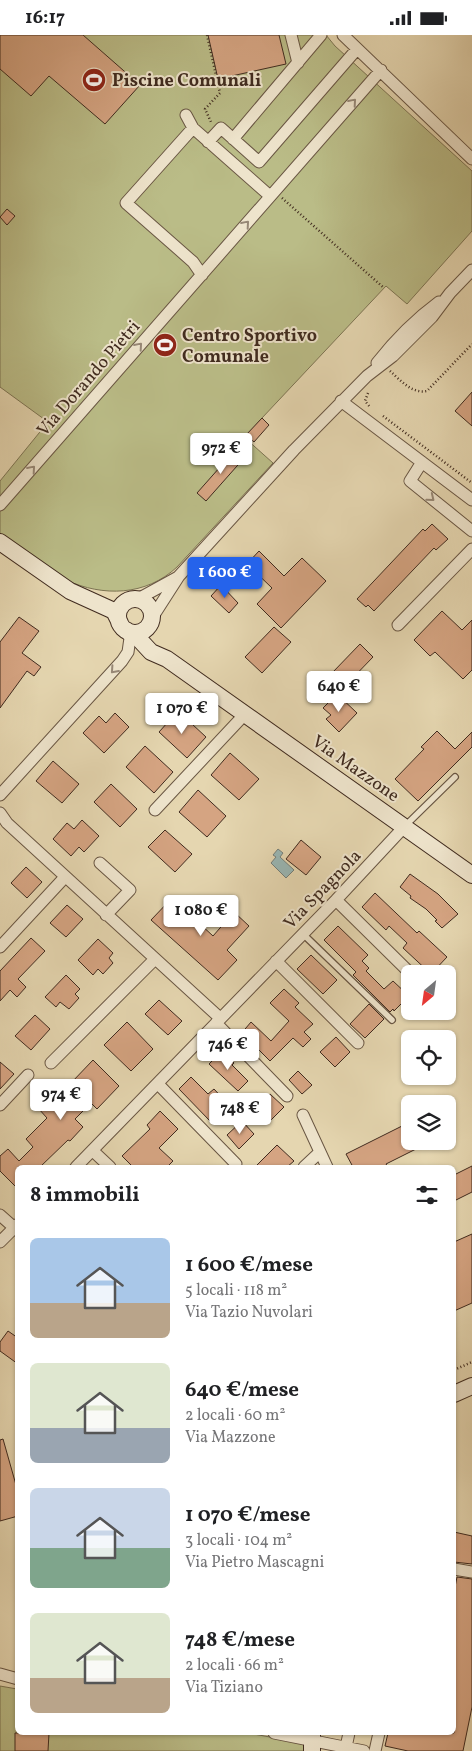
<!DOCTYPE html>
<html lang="it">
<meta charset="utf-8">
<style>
:root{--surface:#fff;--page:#f2f2f2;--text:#202124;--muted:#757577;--accent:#2563eb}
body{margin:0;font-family:Vollkorn,serif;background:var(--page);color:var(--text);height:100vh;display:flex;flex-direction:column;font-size:19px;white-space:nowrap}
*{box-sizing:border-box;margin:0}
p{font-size:16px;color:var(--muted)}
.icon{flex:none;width:28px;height:28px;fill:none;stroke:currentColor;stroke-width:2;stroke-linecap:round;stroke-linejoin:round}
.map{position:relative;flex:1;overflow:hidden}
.side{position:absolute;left:15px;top:1130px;width:441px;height:570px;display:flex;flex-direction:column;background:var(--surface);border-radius:8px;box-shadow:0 1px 4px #0004}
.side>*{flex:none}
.needle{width:32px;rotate:209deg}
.fabs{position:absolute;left:401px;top:930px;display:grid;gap:10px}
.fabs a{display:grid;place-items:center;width:55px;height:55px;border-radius:8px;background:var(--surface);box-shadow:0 1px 4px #0004;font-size:25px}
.price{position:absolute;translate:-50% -42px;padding:0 11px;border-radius:5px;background:#fff;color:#222;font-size:16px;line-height:32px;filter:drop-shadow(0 1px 2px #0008)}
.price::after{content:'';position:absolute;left:50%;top:30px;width:15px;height:11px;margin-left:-8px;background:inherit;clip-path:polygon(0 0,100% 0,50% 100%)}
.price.selected{background:var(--accent);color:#fff}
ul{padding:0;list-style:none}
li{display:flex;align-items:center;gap:15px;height:125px;padding:0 15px}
li span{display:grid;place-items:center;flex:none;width:140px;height:100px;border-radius:8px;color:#555}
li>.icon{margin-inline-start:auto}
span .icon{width:60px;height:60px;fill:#fffc;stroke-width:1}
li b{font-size:21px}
h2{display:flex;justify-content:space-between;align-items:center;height:60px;padding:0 15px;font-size:21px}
.status{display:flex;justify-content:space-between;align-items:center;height:35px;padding:0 25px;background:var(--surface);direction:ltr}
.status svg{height:14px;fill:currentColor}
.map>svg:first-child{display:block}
.green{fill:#babc87;stroke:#7d7453}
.water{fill:#99b7b5;stroke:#757f79}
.building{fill:#d5a482;stroke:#402b1f}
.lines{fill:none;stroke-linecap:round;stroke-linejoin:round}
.lane-casing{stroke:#695643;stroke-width:8}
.street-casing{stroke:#695643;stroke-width:13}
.secondary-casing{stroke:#402b1f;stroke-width:18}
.path{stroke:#402b1f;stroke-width:2.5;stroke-dasharray:1 2.5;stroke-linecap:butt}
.lane{stroke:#eee4cc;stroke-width:5.5}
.street{stroke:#eee4cc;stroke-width:11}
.secondary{stroke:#eee4cc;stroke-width:16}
.oneway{stroke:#978876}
.labels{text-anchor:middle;stroke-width:4;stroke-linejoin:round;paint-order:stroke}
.poi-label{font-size:18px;font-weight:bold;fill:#402b1f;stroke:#eee4cc;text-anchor:start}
.street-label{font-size:18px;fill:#402b1f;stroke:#eee4cc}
</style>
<div class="status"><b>16:17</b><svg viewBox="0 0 49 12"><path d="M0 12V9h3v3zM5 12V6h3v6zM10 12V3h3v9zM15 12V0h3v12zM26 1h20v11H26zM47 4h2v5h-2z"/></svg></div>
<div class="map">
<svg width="472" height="1716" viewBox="0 0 472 1716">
<rect width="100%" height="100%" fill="#e5d6b0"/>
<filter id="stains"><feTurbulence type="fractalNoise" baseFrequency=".004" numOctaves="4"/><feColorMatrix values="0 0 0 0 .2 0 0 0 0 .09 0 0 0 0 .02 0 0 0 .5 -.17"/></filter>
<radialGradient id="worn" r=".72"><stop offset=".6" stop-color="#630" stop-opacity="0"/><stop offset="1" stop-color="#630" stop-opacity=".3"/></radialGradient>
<!-- green -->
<path class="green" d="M0 0H326L335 11 472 136V196L407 269 386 251 262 383 245 403 273 428 177 532C146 561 103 562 66 545L0 499V446L48 387 0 352Z
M0 1651 17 1654 18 1698H248L308 1709V1716H0Z"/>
<!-- water -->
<path class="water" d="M278 814 283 818 280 822 294 835 286 843 271 828 276 822 273 820Z"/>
<!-- building -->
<path class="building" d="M0 0H83L140 50 105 89 49 41 31 61 0 34Z
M208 0H279L286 29 218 44Z
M7 174 15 181 7 190 0 182Z
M472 357V391L455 376Z
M262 383 269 390 254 407 246 400Z
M236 414 245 422 206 466 197 458Z
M432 489 448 504 436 515 434 513 374 576 368 570 366 572 357 564 423 494 425 496Z
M259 516 284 541 302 523 326 546 281 593 257 569 272 553 247 529Z
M221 550 238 568 229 578 211 561Z
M442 576 462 595 472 585V635L463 644 435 617 430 621 414 605Z
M19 582 39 596 22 618 41 632 34 641 27 636 0 673V607Z
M274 592 291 607 262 638 245 622Z
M360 609 373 622 345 651 332 638Z
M337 659 357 678 339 697 326 684 331 680 323 673Z
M178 676 206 702 187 723 159 697Z
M115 678 129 692 104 718 83 698 99 681 106 688Z
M437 696 455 714 472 697V712L418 766 395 744 424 714 421 712Z
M145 711 173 737 154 758 126 732Z
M230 718 259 744 239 765 211 740Z
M53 726 79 749 62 768 36 746Z
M111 749 137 774 120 792 94 767Z
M198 755 226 781 207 802 179 777Z
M82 785 99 801 84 817 79 812 71 821 53 804 67 788 74 794Z
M165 795 192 819 175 837 148 812Z
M301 805 321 822 306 840 286 824Z
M26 832 42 847 27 863 11 848Z
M410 839 438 859 458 879 442 893 435 886 437 885 426 874 410 863 411 861 400 852Z
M375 858 417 898 419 896 447 922 431 939 403 913 407 908 389 891 386 895 362 872Z
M172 863 213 901 234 877 249 891 227 915 237 925 218 945 151 885Z
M67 870 83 884 66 902 50 888Z
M338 891 368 920 362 926 369 933 366 936 384 954 393 946 409 961 394 976 393 974 390 977 353 940 356 937 324 905Z
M31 903 45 916 18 944 26 952 17 962 10 955 0 966V936Z
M98 904 113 918 109 923 113 928 103 939 98 934 93 940 78 925Z
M311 920 337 945 323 959 297 934Z
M66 940 80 954 75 959 79 963 69 974 60 967 56 972 45 962Z
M284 954 299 968 295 972 313 989 304 997 311 1004 303 1012 293 1003 270 1026 257 1013 255 1014 240 1000 251 987 271 1006 289 986 270 968Z
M159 965 182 986 168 1000 145 979Z
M369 969 384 984 365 1003 350 989Z
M35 980 50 994 31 1015 15 1001Z
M127 987 153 1014 131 1036 104 1010Z
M336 1002 350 1017 335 1032 320 1017Z
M222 1016 234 1028 232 1030 248 1046 238 1056 209 1029Z
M93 1025 119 1051 97 1074 91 1068 75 1084 83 1092 70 1106 68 1105 40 1132H18V1154L0 1136V1121L8 1114 19 1126 33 1112 26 1104 47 1083 38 1073 44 1067 49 1071 52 1067 59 1074 78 1055 71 1048Z
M0 1027 14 1039 0 1054Z
M298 1036 312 1050 302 1059 289 1045Z
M191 1042 208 1059 214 1054 227 1068 210 1086 179 1054Z
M270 1059 284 1072 270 1086 256 1073Z
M160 1076 178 1094 159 1113 173 1126 167 1132H133L122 1121 150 1094 147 1090Z
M242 1086 254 1099 239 1114 227 1100Z
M410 1087V1106H432L386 1129 388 1132H353L346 1119Z
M277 1110 294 1126 287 1132H255Z
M472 1131V1157L454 1166V1140Z
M472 1199V1268L454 1276V1207Z
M8 1296 18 1303V1329L0 1316V1307Z
M3 1404 18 1457V1481L0 1486V1405Z
M454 1497 472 1501V1529L454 1527Z
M457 1542 472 1544V1672L463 1716H408L385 1711 388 1698H454V1557Z
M15 1698H49L48 1716H15Z"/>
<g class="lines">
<!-- lane casing -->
<g class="lane-casing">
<path id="lane" d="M405 791 455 742
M303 899 392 985"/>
</g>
<!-- street casing -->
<g class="street-casing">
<path id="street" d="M291 0 298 28
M343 0 472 124
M186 80 193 93
M233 104 321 0
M208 107 221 93 259 127 357 14
M202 240 193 227 126 168 193 93 270 161
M377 328C395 305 416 284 439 267
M341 366 472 465
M422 427 410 446 472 496
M0 470 381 35
M138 564 178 542
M152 583 179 541 294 415 367 341 393 321 432 282 450 258 472 235
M398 590 472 514
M0 760 122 626 128 617 130 603 125 595
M155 775 245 679
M0 778 7 788 220 983
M100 828 130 855 106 880
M336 865 411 939
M0 912 65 842
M276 926 358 1008
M216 988 287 1061
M51 1028 155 924
M158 1049 236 1129
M0 1070 28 1040
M303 1080 327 1132
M93 1116 110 1132
M76 1132 336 865 404 792
M304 1132 320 1117
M0 1180 18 1196
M0 1207 18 1189
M454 1534 472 1537
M0 1639 18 1644
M274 1698 364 1716
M346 1712 349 1698
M375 1716 379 1698"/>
</g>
<!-- secondary casing -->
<g class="secondary-casing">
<path id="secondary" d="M0 507 70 556 114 576 120 588
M118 581a17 17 0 1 1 34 0a17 17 0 1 1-34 0Z
M126 595 138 603 151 617 167 624 472 840
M454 1359 472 1351
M312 1716V1698"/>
</g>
<!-- path -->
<path class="path" d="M207 0 220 58 205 74 211 87
M282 163 384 253
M390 336C400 345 412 359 427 356L472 309
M368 358 365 366 370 372
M383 381 472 448
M454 1335 472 1327"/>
<!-- lane -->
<use href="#lane" class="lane"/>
<!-- street -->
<use href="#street" class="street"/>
<!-- secondary -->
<use href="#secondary" class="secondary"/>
</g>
<!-- one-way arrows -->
<defs><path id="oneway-chevron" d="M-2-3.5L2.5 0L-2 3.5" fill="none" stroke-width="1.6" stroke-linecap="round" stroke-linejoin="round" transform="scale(1.25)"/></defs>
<g class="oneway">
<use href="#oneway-chevron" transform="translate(353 67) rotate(-49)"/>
<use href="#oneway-chevron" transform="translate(246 189) rotate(-49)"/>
<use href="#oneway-chevron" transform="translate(139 311) rotate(-49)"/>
<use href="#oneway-chevron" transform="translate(32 434) rotate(-49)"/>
<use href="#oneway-chevron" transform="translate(431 463) rotate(39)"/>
<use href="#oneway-chevron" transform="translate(114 635) rotate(132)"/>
</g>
<!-- icons -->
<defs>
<g id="stadium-disc" transform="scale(1.25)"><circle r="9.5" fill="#8f2418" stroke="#eee4cc"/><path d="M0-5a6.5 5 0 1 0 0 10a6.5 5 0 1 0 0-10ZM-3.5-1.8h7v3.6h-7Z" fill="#fff"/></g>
</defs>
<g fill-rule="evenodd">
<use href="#stadium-disc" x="94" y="45"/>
<use href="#stadium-disc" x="165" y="310"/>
</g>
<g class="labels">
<!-- poi labels -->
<g class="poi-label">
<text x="112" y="51">Piscine Comunali</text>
<text x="182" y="306">Centro Sportivo<tspan x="182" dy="21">Comunale</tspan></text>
</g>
<!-- street labels -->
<g class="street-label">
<text transform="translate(88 343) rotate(-49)" y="6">Via Dorando Pietri</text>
<text transform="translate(356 733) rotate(35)" y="6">Via Mazzone</text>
<text transform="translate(322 854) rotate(-46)" y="6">Via Spagnola</text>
</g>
</g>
<rect width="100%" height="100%" filter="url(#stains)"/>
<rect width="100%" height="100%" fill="url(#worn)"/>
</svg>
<div class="fabs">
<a><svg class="needle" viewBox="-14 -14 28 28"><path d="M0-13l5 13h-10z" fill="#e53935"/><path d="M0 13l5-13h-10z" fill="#757577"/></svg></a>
<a><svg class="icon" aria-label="locate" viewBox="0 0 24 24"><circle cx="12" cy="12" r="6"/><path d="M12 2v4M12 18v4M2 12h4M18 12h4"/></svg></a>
<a><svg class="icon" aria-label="layers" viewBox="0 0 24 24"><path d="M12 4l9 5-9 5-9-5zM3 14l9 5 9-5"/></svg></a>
</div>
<b class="price" style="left:221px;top:440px">972 €</b>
<b class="price selected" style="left:225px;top:564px">1 600 €</b>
<b class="price" style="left:339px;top:678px">640 €</b>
<b class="price" style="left:182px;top:700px">1 070 €</b>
<b class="price" style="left:201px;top:902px">1 080 €</b>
<b class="price" style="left:228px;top:1036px">746 €</b>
<b class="price" style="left:61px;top:1086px">974 €</b>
<b class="price" style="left:240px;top:1100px">748 €</b>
<section class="side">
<h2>8 immobili<svg class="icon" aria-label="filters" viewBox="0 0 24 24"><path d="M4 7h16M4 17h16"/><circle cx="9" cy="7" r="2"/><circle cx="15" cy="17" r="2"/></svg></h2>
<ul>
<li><span style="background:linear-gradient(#a9c7e8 65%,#b9a48a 0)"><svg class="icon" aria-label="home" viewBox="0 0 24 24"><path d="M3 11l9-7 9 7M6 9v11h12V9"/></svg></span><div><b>1 600 €/mese</b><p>5 locali · 118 m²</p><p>Via Tazio Nuvolari</p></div></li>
<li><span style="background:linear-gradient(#dfe7d0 65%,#9aa5b1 0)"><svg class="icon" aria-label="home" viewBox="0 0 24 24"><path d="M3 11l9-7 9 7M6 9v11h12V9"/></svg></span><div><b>640 €/mese</b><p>2 locali · 60 m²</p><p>Via Mazzone</p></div></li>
<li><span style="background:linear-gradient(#c9d6e8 60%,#7fa58c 0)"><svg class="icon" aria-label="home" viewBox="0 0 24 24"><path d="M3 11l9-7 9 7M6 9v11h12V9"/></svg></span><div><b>1 070 €/mese</b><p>3 locali · 104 m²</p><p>Via Pietro Mascagni</p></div></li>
<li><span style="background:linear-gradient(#dfe7d0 65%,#b9a48a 0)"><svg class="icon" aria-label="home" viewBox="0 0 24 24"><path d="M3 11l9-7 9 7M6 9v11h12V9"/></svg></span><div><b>748 €/mese</b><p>2 locali · 66 m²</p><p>Via Tiziano</p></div></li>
</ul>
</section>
</div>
